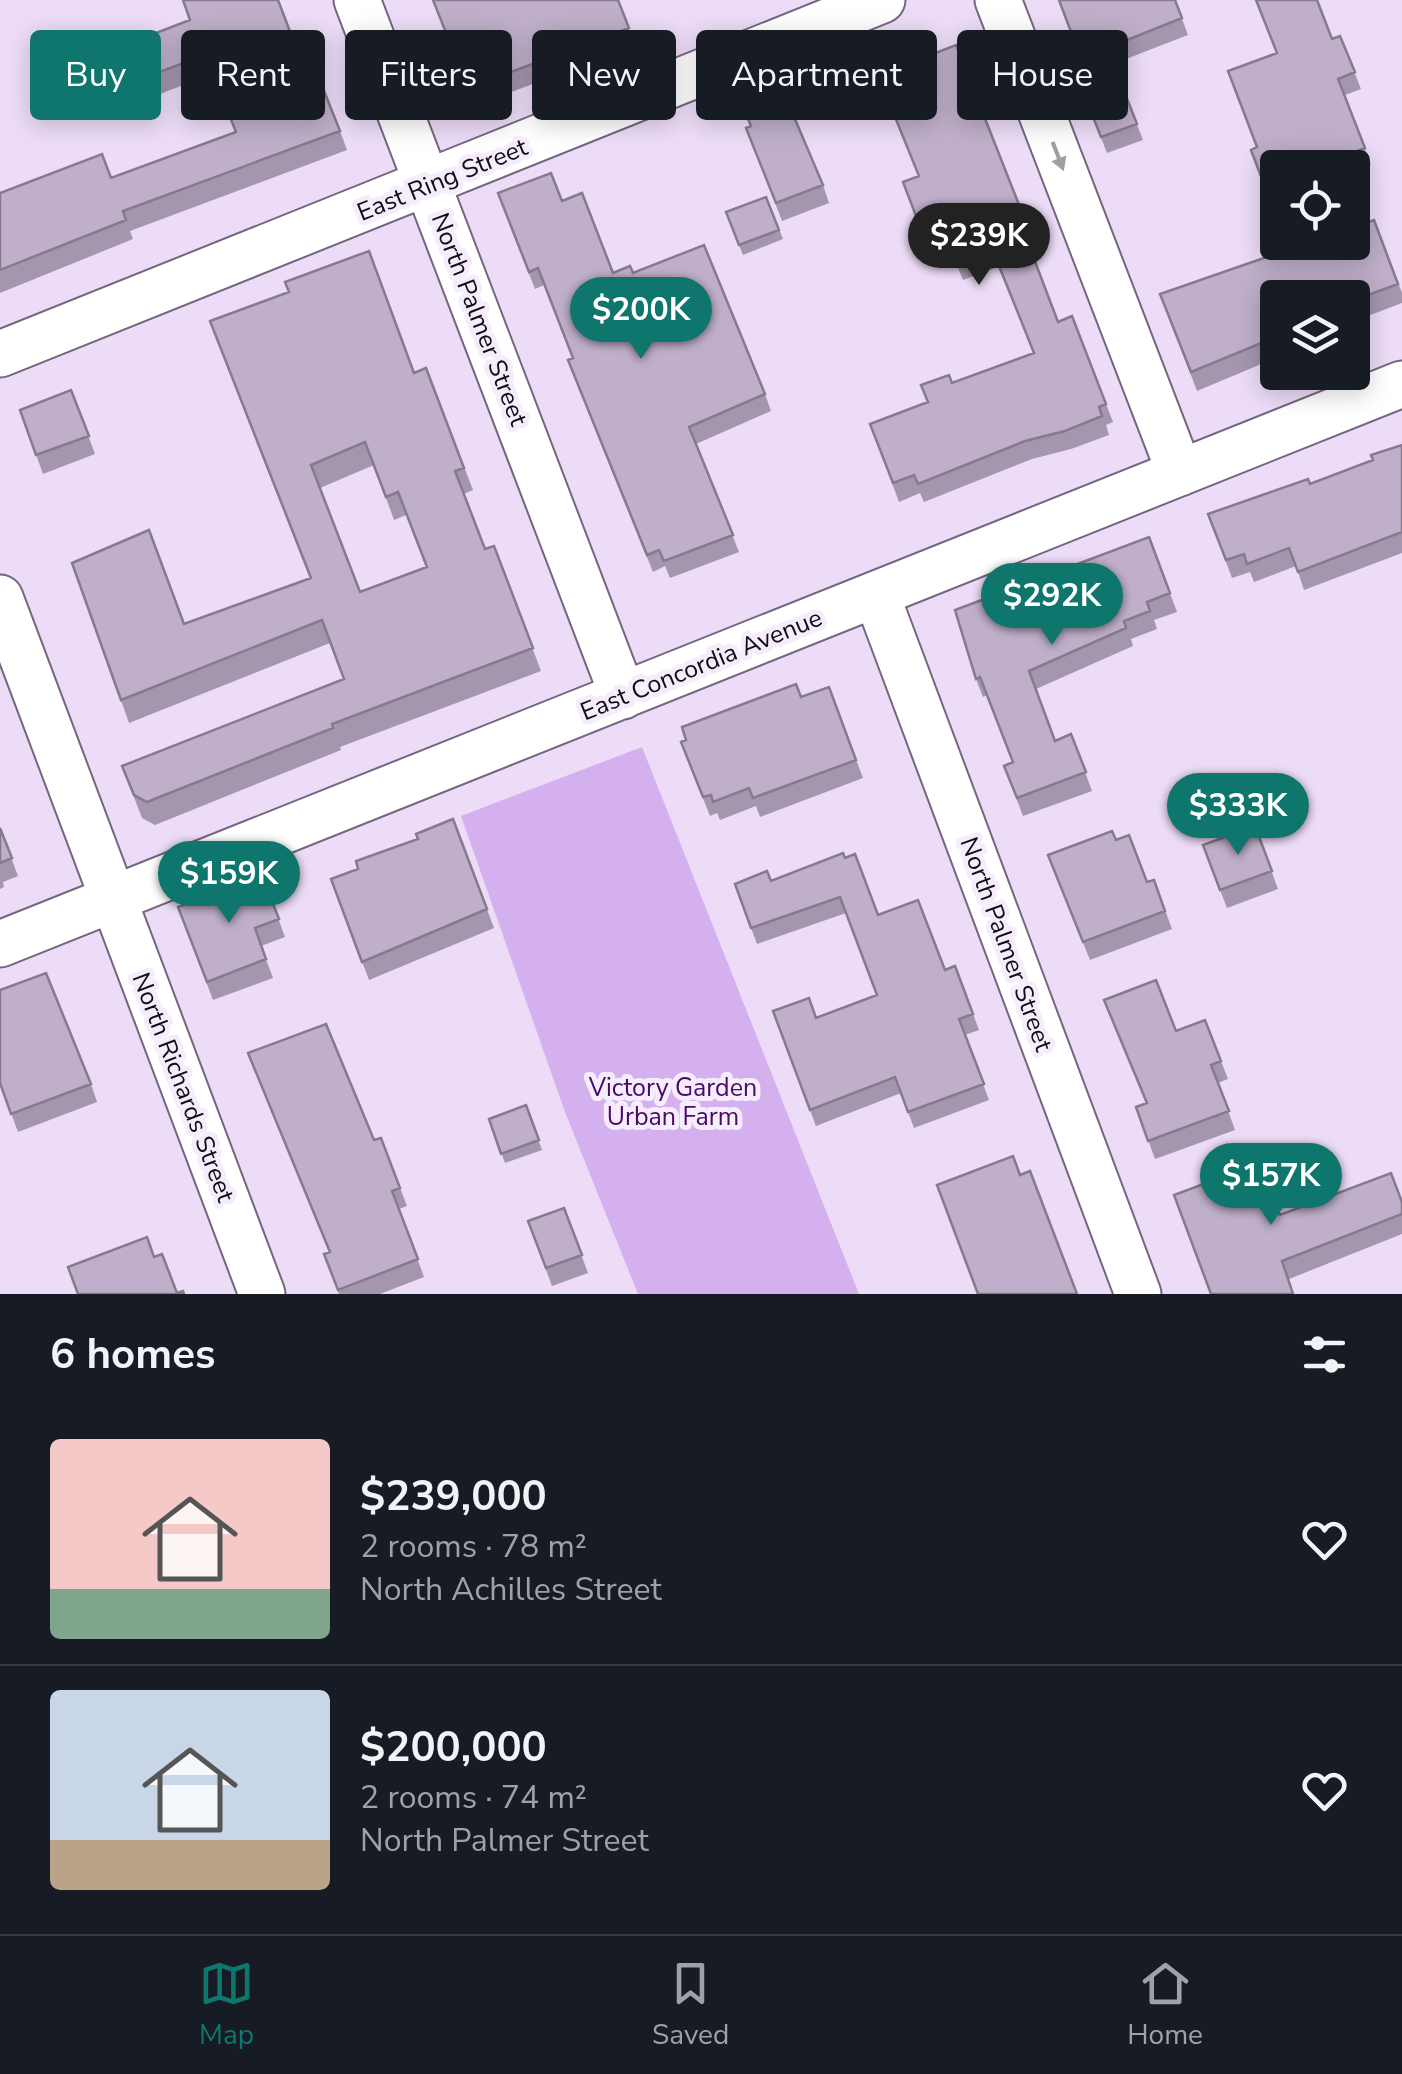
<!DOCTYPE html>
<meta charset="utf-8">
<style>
:root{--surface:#171b24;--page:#20242c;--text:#f1f3f6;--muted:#9ea1a6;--line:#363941;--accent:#0f766e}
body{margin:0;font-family:"Nunito Sans",sans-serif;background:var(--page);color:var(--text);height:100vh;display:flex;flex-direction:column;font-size:38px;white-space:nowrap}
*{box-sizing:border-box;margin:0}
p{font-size:32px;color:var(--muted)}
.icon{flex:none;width:55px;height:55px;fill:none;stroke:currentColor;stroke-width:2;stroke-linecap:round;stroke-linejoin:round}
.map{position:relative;height:1294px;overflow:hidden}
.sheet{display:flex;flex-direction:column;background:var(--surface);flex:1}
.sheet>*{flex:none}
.guide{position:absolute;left:30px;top:30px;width:1342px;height:90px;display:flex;gap:20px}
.controls{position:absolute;left:1260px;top:150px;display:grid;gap:20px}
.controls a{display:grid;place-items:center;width:110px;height:110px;border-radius:10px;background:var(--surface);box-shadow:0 5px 25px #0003;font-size:50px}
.price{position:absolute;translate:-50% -85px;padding:0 22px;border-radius:35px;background:var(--accent);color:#fff;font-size:32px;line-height:65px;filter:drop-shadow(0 2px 5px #0008)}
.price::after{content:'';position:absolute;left:50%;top:60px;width:30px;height:22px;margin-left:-15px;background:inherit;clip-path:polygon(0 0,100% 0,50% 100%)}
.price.selected{background:#222;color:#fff}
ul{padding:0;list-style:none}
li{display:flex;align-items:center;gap:30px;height:250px;padding:0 50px}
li+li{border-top:2px solid var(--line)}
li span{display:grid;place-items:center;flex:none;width:280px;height:200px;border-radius:10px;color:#555}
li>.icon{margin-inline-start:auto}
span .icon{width:120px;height:120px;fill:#fffc;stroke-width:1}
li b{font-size:42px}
h2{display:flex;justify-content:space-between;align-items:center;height:120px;padding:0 50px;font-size:42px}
.pill{padding:0 35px;border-radius:10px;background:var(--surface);box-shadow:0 5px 25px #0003;font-size:35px;line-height:90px}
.pill.selected{background:var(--accent);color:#fff}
.menu{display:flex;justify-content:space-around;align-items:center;height:140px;border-top:2px solid var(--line);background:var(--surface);font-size:28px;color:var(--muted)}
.menu a{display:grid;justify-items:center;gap:5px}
.menu .selected{color:var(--accent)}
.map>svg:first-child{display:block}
.garden{fill:#d5b0ee}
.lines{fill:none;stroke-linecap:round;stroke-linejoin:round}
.minor-casing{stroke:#74667e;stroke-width:49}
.minor{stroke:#fff;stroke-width:45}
.wall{fill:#a496ae;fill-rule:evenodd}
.building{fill:#bfafca;stroke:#867a8d;stroke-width:2.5;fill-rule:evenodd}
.oneway{fill:#a09ea1}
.labels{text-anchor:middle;stroke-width:10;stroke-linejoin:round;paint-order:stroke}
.street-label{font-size:25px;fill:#120c15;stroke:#f5ecfc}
.park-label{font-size:25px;fill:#4a0967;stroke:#f5ecfc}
</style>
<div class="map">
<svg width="1402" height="1294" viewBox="0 0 1402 1294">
<rect width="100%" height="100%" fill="#ecdcf7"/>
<!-- garden -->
<path class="garden" d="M642 747 859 1294H638L565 1112 461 816Z"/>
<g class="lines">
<!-- minor casing -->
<g class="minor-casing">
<path id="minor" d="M357 0 623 696
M998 0 1180 473
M0 354 882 0
M876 594 1138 1294
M0 598 262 1294
M0 944 1402 384"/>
</g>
<!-- minor -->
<use href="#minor" class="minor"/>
</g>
<!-- wall -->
<path class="wall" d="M433 0H618L635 46 474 106Z
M1058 0H1175L1188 35 1113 64 1143 140 1107 153 1087 102 1096 99Z
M1340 36 1361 89 1345 95 1371 165 1352 172V168H1278V201L1271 203 1251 150 1256 147 1332 39Z
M294 42 340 131 347 150 130 231 133 239 0 293V193L111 178 236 132 212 74 129 106 109 51Z
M746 128 823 185 829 203 782 221Z
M903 182 1025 220 1032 238 1027 240 1058 322 1072 316 1113 422 1106 425 1109 435 1071 449 1032 459 924 502 920 493 899 502 870 424 928 402 952 383 1034 354 998 267 963 280 941 226 922 234Z
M498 193 562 201 613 273H633L765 394 771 411 696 444 739 552 670 578 665 566 653 572 574 377 573 358 544 285 535 289Z
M766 197 783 239 743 255 726 212Z
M1374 220 1402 293V303L1352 322V298H1278V357L1197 391 1160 294Z
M218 343 414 373 426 368 473 490 464 494 485 549 494 546 541 671 340 747 341 750 155 825 142 818 122 766 344 679 330 643 129 723 72 563 184 624 310 578ZM374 465 394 520 406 515 426 567 360 592 320 488Z
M71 390 95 454 43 474 20 410Z
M1402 445V553L1304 590 1296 566 1254 582 1250 572 1232 578 1208 514 1310 484 1373 460Z
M1149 537 1177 612 1154 620 1157 629 1131 639 1133 646 1036 689 1055 741 1071 734 1092 791 1023 816 1004 766 1012 762 987 695 983 697 976 679Z
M829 687 863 778 760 817 756 806 720 820 717 813 710 816 681 742Z
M453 819 494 928 369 980 331 879 358 869Z
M1255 826 1278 889 1227 908 1203 845Z
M0 828 18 876 3 882 4 887 0 889Z
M1116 840 1147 882 1154 880 1172 929 1090 960 1048 855Z
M843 853 878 915 945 970 955 966 979 1030 965 1035 989 1100 914 1128 901 1093 816 1126 773 1011 816 1018 877 996 846 913 757 944 735 884 771 881Z
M262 875 285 937 261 946 273 978 213 1000 178 907Z
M1104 1000 1176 1031 1205 1020 1228 1079 1218 1083 1235 1130 1155 1159 1136 1107 1146 1103Z
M248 1053 374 1140 381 1138 407 1206 399 1209 424 1277 380 1294H339L324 1254 329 1252Z
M0 1083 91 1084 97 1102 18 1132Z
M526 1105 542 1150 505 1163 489 1119Z
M1402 1202V1234L1289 1279 1211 1294 1280 1215Z
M564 1208 588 1273 552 1286 528 1221Z"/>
<!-- building -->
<path class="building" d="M183 0H278L294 42 303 38 340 131 123 211 126 220 0 270V193L102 154 111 178 236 132 205 55 122 86 109 51 190 20Z
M433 0H618L629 28 468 88Z
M1059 0H1175L1182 18 1107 48 1137 124 1101 137 1087 102 1096 98Z
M1256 0H1317L1332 39 1340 36 1355 72 1338 79 1365 148 1314 168H1278V182L1265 187 1251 150 1257 147 1228 71 1277 53Z
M956 45 1025 220 1020 222 1058 322 1072 316 1106 404 1099 407 1102 416 1065 431 1025 441 918 484 914 475 893 483 870 424 928 402 921 385 949 375 952 383 1034 353 992 248 956 262 935 208 916 216 903 182 919 176 878 75Z
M786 98 823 185 776 203 746 128 751 126 746 114Z
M551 173 562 201 582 193 613 273 630 266 633 273 704 245 765 394 689 427 733 535 664 561 659 550 647 555 568 360 573 358 538 268 529 272 498 193Z
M766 197 779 230 739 245 726 212Z
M1374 220 1398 284 1352 301V298H1278V330L1273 331 1276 337 1191 372 1160 294 1310 242H1352V228Z
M369 251 414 373 426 368 464 468 455 471 485 549 494 546 533 648 332 724 333 728 147 802 134 795 122 766 344 679 322 620 121 700 72 563 149 530 184 624 311 578 210 321 289 292 285 282ZM365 442 386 497 398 492 427 567 360 592 311 465Z
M71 390 89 436 36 455 20 410Z
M1402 445V532L1298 572 1289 548 1247 564 1244 554 1226 560 1208 514 1308 479 1310 484 1373 460 1371 455Z
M1149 537 1170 593 1147 602 1150 611 1124 621 1126 628 1029 671 1055 741 1071 734 1086 772 1017 798 1004 766 1013 762 980 677 976 679 955 610Z
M796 684 801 697 829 687 856 760 753 798 749 788 713 802 711 795 703 797 681 742 686 740 682 727Z
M453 819 487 909 362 962 331 879 358 869 356 861 418 839 416 834Z
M1255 826 1272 871 1220 890 1203 845Z
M0 828 12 858 0 863Z
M1112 831 1116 840 1129 835 1147 882 1154 880 1165 911 1083 942 1048 855Z
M843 853 845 858 855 854 878 915 918 900 945 970 955 966 973 1014 959 1019 984 1084 908 1112 895 1077 810 1110 773 1011 809 998 816 1018 877 995 840 897 751 928 735 884 767 871 771 881Z
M262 875 279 919 255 928 266 959 207 982 178 907 206 897 208 891Z
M46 973 91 1084 11 1114 0 1083V990Z
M1156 980 1176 1031 1205 1020 1221 1061 1211 1065 1229 1111 1148 1141 1136 1107 1147 1103 1104 1000Z
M326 1024 374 1140 381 1138 400 1188 392 1191 418 1259 338 1290 324 1254 330 1252 248 1053Z
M526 1105 539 1140 501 1154 489 1119Z
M1013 1156 1020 1175 1030 1171 1077 1294H978L937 1185Z
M1260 1163 1280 1215 1391 1173 1402 1202V1214L1282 1261 1293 1294H1211L1174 1195Z
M564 1208 582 1255 546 1268 528 1221Z
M147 1237 154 1257 162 1254 177 1293 183 1291 184 1294H78L68 1267Z"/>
<!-- one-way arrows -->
<defs><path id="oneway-solid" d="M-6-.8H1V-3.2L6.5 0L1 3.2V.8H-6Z" transform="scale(2.5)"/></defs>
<use class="oneway" href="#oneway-solid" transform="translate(1058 156) rotate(69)"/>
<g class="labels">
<!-- street labels -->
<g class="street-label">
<text transform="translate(442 179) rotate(-22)" y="9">East Ring Street</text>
<text transform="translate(480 319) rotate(69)" y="9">North Palmer Street</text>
<text transform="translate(701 664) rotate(-22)" y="9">East Concordia Avenue</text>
<text transform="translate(1007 944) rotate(70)" y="9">North Palmer Street</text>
<text transform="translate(184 1087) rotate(69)" y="9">North Richards Street</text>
</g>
<!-- park labels -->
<g class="park-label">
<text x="673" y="1096">Victory Garden<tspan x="673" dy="29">Urban Farm</tspan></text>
</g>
</g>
</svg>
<div class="controls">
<a><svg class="icon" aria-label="locate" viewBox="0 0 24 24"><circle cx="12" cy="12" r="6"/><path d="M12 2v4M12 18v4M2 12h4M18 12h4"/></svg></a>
<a><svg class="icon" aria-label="layers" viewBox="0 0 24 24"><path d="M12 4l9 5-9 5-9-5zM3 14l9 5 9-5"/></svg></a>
</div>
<b class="price selected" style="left:979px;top:288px">$239K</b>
<b class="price" style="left:641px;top:362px">$200K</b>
<b class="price" style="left:1052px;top:648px">$292K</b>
<b class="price" style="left:1238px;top:858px">$333K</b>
<b class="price" style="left:229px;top:926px">$159K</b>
<b class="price" style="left:1271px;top:1228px">$157K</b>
<div class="guide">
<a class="pill selected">Buy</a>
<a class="pill">Rent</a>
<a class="pill">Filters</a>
<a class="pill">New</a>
<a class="pill">Apartment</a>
<a class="pill">House</a>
</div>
</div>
<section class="sheet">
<h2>6 homes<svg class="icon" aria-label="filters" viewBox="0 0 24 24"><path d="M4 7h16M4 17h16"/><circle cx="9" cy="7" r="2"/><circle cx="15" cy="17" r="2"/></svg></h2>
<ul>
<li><span style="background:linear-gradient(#f6c9c9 75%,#7fa58c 0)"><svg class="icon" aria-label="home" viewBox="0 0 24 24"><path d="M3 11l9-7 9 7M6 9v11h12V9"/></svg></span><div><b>$239,000</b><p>2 rooms · 78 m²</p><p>North Achilles Street</p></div><svg class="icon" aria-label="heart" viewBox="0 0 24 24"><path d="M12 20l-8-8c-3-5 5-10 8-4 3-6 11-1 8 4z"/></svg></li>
<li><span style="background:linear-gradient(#c9d6e8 75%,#b9a48a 0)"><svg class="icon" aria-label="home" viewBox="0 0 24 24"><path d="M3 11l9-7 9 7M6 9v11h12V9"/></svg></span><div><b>$200,000</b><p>2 rooms · 74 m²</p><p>North Palmer Street</p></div><svg class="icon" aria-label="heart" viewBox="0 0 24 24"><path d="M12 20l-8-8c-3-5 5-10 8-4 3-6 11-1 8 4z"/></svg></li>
</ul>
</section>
<nav class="menu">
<a class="selected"><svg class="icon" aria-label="map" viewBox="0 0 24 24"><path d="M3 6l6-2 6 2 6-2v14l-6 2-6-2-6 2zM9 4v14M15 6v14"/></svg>Map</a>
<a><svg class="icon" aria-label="saved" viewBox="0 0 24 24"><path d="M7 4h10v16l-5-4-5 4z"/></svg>Saved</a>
<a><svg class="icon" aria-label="home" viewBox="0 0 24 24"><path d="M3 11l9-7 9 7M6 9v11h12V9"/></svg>Home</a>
</nav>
